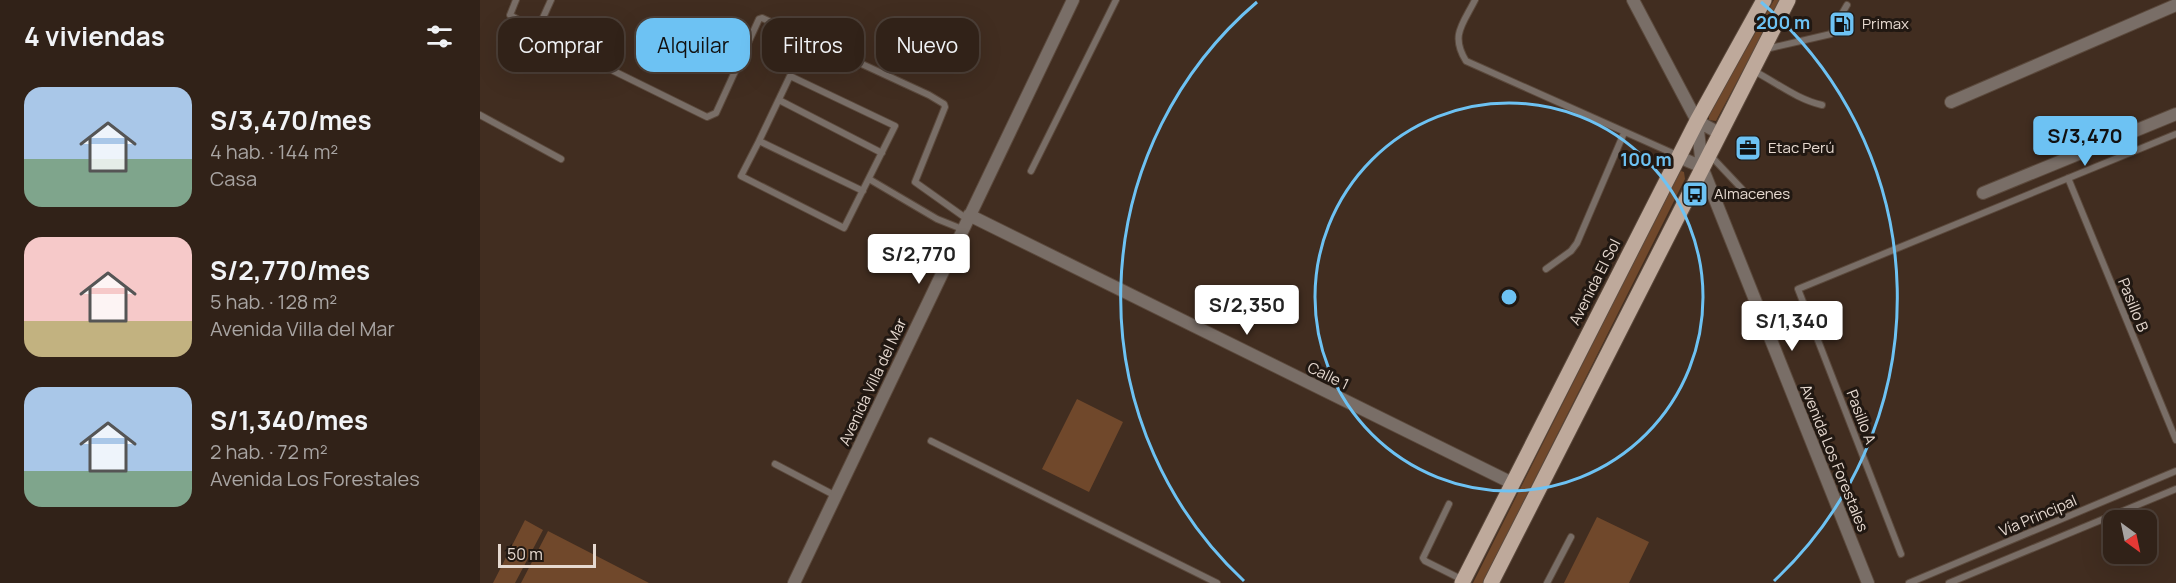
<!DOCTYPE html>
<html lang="es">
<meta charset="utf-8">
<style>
:root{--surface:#312218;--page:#3d2f25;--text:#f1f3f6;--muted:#a8a4a2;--line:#4c3f37;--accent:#6dc2f3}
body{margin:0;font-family:Manrope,sans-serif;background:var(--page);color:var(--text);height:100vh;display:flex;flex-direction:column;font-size:22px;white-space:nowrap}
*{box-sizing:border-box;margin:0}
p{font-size:20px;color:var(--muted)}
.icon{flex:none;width:33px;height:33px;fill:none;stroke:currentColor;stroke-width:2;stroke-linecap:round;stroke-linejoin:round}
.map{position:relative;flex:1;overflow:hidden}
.sheet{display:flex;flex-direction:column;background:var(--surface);width:480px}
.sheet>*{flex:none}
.guide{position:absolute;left:18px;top:18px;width:570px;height:54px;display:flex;gap:12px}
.needle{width:39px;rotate:147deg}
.buttons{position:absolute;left:1623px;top:510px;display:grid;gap:12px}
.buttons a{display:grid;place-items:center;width:54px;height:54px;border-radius:12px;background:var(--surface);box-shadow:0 6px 24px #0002,0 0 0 2px var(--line);font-size:30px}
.scale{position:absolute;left:18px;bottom:15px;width:98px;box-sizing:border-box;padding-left:6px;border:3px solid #e6d9d0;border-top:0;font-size:16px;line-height:21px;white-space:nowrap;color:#e6d9d0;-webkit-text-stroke:4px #211812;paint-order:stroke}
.price{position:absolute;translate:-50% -51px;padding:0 14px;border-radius:6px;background:#fff;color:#222;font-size:20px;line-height:39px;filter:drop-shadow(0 2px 3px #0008)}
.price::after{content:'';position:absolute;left:50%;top:36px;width:18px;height:14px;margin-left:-9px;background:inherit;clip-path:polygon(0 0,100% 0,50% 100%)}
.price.active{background:var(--accent);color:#111}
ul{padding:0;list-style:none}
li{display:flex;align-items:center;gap:18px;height:150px;padding:0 24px}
li span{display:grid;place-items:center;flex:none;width:168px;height:120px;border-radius:18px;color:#555}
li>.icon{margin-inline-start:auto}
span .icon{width:72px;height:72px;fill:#fffc;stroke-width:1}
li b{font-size:26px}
h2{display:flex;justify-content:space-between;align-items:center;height:72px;padding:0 24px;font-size:26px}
.pill{padding:0 21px;border-radius:18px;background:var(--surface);box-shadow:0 6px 24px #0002,0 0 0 2px var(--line);font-size:21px;line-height:54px}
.pill.active{background:var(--accent);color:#111}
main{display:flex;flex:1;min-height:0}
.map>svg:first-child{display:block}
.grass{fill:#70482b}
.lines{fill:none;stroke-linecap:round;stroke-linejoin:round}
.service-casing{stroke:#5b493c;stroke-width:8}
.minor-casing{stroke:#5b493c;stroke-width:14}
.primary-casing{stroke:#5b493c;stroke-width:17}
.service{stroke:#796e67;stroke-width:6}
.minor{stroke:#796e67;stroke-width:12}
.primary{stroke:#bea99b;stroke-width:15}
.ring{fill:none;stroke:#6dc2f3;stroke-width:3}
.labels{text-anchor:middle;stroke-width:6;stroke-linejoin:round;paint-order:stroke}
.poi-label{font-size:15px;fill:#e6d9d0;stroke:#211812;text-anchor:start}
.street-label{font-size:15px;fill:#e6d9d0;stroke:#211812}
.centre{fill:#6dc2f3;stroke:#211812;stroke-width:3}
.ring-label{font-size:18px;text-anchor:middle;font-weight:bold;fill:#6dc2f3;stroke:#211812;stroke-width:6;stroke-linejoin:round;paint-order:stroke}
</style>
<main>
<section class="sheet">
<h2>4 viviendas<svg class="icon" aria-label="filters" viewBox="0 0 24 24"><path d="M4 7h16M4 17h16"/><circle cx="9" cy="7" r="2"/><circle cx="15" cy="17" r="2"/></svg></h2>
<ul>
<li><span style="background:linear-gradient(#a9c7e8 60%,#7fa58c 0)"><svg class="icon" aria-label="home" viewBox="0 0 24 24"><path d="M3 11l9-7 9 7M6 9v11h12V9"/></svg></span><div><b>S/3,470/mes</b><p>4 hab. · 144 m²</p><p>Casa</p></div></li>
<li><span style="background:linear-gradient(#f6c9c9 70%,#c2b280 0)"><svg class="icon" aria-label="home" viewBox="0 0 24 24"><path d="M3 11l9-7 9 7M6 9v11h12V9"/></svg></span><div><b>S/2,770/mes</b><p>5 hab. · 128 m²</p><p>Avenida Villa del Mar</p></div></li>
<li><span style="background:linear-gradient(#a9c7e8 70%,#7fa58c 0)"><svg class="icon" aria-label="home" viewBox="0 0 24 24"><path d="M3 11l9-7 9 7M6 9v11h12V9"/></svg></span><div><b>S/1,340/mes</b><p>2 hab. · 72 m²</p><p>Avenida Los Forestales</p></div></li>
</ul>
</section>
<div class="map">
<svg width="1696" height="583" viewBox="0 0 1696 583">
<rect width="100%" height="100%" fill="#412d20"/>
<!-- grass -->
<path class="grass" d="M1294 0H1301L1238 117 1236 121 1229 120V114Z
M1201 171 1204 172 1205 179 1003 583H993L1198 173Z
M597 399 643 422 609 492 562 469Z
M1117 517 1169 542 1149 583H1084Z
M45 520 63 530 35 583H13Z
M68 531 169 583H41Z"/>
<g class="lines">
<!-- service casing -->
<g class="service-casing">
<path id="service" d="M36 0 30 15 83 46 227 117 236 113 279 19 282 18 449 95 464 104 465 107 435 182 487 219
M995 0C983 24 970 35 986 61L1199 156
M1360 17 1367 5
M57 31 71 0
M1286 49 1351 34 1355 26
M1272 70C1296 82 1316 99 1342 105
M299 100 402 153
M0 115 81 159
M279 141 261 176 364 228C381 194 398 160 415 126L310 76 279 141 383 191
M1229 154 1262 189
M551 171 636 0
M1588 178 1696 440
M389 179 457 219 482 229
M1066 269 1091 251 1097 243 1144 133
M451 441 737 583
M295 464 356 496
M969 504 943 558 945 561 983 580
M1421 554 1318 289 1696 134
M1067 583 1091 537
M1429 583 1696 471
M1469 583 1696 489"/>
</g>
<!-- minor casing -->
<g class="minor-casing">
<path id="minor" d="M1153 0 1217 121 1239 133
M1471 102 1696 5
M1217 121 1222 167
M1199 157 1222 167 1388 583
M1503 193 1696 114
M489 215 1032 483
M314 583 593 0"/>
</g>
<!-- primary casing -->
<g class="primary-casing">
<path id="primary" d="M982 583 1217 121 1284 0
M1011 583 1308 0"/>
</g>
<!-- service -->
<use href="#service" class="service"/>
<!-- minor -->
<use href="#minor" class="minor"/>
<!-- primary -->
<use href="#primary" class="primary"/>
</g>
<!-- distance rings -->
<g class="ring">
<circle cx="1029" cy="297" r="194"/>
<path d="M764 581A388 388 0 0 1 777 2M1281 2A388 388 0 0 1 1294 581"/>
</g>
<!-- icons -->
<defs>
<g id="fuel-square" transform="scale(1.35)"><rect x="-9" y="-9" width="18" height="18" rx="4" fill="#6dc2f3" stroke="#211812"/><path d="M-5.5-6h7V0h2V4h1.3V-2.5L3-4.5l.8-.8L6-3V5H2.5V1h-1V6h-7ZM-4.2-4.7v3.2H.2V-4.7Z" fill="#111"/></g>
<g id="office-square" transform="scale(1.35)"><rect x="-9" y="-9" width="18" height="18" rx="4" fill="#6dc2f3" stroke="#211812"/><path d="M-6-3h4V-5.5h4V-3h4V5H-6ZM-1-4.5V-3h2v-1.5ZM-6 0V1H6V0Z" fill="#111"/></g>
<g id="bus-square" transform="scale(1.35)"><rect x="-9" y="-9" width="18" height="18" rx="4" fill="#6dc2f3" stroke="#211812"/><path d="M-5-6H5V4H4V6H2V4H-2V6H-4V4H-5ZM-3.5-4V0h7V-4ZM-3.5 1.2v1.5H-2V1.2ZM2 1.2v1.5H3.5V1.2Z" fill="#111"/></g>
</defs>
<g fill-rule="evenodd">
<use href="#fuel-square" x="1362" y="24"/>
<use href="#office-square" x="1268" y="148"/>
<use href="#bus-square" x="1215" y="194"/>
</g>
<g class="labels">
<!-- poi labels -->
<g class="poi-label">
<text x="1382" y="29">Primax</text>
<text x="1288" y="153">Etac Perú</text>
<text x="1234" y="199">Almacenes</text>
</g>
<!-- street labels -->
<g class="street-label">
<text transform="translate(1115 282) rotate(-63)" y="5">Avenida El Sol</text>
<text transform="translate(1653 305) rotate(68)" y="5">Pasillo B</text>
<text transform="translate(848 376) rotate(26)" y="5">Calle 1</text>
<text transform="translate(393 382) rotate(-65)" y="5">Avenida Villa del Mar</text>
<text transform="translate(1381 417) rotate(69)" y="5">Pasillo A</text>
<text transform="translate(1354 458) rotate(68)" y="5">Avenida Los Forestales</text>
<text transform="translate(1558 516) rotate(-23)" y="5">Vía Principal</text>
</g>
</g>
<circle cx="1029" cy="297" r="9" class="centre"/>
<g class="ring-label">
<text x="1303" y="29">200 m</text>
<text x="1166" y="166">100 m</text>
</g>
</svg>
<div class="buttons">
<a><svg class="needle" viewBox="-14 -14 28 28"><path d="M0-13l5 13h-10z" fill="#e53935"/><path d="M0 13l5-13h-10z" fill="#a8a4a2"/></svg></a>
</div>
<div class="scale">50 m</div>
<b class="price active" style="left:1605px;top:167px">S/3,470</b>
<b class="price" style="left:439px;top:285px">S/2,770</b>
<b class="price" style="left:767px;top:336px">S/2,350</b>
<b class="price" style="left:1312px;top:352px">S/1,340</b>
<div class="guide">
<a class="pill">Comprar</a>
<a class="pill active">Alquilar</a>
<a class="pill">Filtros</a>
<a class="pill">Nuevo</a>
</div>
</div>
</main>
